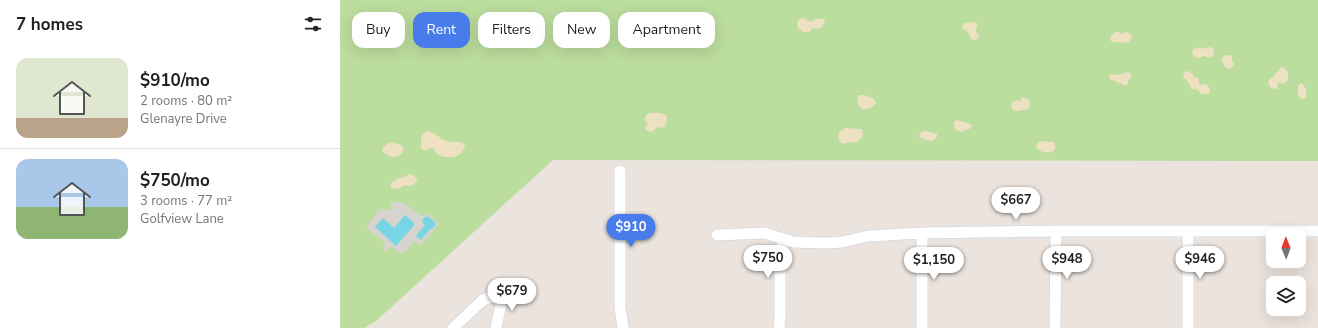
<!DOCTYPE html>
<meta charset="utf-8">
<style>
:root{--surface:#fff;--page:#f2f2f2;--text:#222;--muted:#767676;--line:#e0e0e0;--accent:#497ceb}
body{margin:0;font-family:"Nunito Sans",sans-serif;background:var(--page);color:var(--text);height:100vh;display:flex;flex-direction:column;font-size:15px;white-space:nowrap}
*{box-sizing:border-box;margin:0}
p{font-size:13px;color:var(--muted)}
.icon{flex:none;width:22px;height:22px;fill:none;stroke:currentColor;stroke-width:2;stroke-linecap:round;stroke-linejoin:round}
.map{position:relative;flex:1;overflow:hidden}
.panel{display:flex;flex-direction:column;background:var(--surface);width:340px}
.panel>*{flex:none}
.banner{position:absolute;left:12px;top:12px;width:380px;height:36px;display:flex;gap:8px}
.needle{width:26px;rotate:359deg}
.fabs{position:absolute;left:926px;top:228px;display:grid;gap:8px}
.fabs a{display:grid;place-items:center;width:40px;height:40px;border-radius:8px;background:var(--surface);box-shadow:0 4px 16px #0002;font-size:20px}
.price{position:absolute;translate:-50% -34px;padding:0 9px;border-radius:14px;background:#fff;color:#222;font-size:13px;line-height:26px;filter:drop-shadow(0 1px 2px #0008)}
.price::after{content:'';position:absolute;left:50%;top:24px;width:12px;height:9px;margin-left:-6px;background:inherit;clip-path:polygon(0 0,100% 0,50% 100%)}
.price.selected{background:var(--accent);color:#fff}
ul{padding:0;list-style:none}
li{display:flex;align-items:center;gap:12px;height:100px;padding:0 16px}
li+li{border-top:1px solid var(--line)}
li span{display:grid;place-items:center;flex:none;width:112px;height:80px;border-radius:12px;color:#555}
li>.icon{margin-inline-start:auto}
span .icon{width:48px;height:48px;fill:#fffc;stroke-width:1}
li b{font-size:17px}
h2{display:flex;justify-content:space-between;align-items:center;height:48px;padding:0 16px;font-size:17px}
.chip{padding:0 14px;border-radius:12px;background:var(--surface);box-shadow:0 4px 16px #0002;font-size:14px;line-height:36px}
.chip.selected{background:var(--accent);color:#fff}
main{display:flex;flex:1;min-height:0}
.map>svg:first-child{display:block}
.green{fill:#bbdd9d}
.sand{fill:#ede1c2}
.plaza{fill:#d7d3cf;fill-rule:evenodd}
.water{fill:#78d5e5}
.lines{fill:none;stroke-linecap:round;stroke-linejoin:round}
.minor-casing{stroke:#cbd0da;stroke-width:12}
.minor{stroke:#fff;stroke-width:11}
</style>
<main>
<section class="panel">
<h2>7 homes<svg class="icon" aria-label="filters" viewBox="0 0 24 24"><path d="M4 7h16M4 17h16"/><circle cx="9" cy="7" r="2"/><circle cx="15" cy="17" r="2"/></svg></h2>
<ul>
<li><span style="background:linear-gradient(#dfe7d0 75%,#b9a48a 0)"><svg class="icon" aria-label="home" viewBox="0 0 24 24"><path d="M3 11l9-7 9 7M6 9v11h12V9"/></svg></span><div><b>$910/mo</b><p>2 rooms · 80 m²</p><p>Glenayre Drive</p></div></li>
<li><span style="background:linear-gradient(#a9c7e8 60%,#8fb573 0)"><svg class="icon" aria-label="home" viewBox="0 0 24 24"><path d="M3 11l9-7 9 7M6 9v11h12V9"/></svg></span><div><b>$750/mo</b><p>3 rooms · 77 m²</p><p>Golfview Lane</p></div></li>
</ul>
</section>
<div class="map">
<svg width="978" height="328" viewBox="0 0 978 328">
<rect width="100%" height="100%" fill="#ebe3dd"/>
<!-- green -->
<path class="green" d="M0 0H978V161L213 160 36 321 24 328H0Z"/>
<!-- sand -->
<path class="sand" d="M464 18 470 22C475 19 478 18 484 19L485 21 482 27 477 29 473 28 469 32H463L458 28 457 23 459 19Z
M634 22 637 23V27L635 31 639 35 638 39 634 40 631 39 627 31 623 30 622 26 625 23Z
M776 32H779L782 34 787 32 791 34 792 36 790 41 786 43 780 42H772L770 40 771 36Z
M861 47 864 49 870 47 873 48 874 50 873 56 869 58 864 56 859 58 854 57 852 53 853 49Z
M885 55H890L892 58V62L894 63V66L890 69C885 68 882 63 882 58Z
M943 67 948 72V80L943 84 938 82 937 89 931 88 928 84 929 80 934 76 940 68Z
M848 71 853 74 854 78 858 77 859 79V85L865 84C869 86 871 90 869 94H862L856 89H851L850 85 843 76 844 72Z
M788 72 790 73 792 77 791 79 788 80V84L786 86 770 79 769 76 771 74 779 75Z
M961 83 963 84C966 87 967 95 966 98L963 99 959 98 958 92V86Z
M518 95H524L533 98 536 102 535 105C527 110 520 113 518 102 517 97 517 100 518 95Z
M683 97 689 100 690 104 689 109 678 111H674L671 106 672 102 676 100 680 101Z
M320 113 326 115C328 120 327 125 323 128L318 127 312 132 307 131 305 128 308 123 304 121 306 115 311 113Z
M617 120 630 124 632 126 631 128 622 132 615 130 614 123 615 121Z
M507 128 521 129C526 135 521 139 516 143L510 142 502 144C495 137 498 130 507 128Z
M87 131C96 132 99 139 107 141 114 143 120 140 125 145 123 159 108 159 98 155L93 148C88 147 85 153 81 148 81 141 80 134 87 131Z
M586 131 597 134V137L592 141C589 140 582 139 579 137 579 133 582 131 586 131Z
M701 141 714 142C720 155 704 154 697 149L696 145 698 143Z
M51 142 58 144 63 147V152C56 160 49 158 42 151L43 147Z
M69 174 74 175 77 180C75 186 70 187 65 185L58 189 51 188V184C55 177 63 179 69 174Z"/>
<!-- plaza -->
<path class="plaza" d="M51 202H63L81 216 88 214 99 224 81 245 75 241 64 253H59L51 246 46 251 42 248 46 244 26 227 39 210 51 209ZM85 217H89L90 229 81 240 76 235 85 225 83 223Z"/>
<!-- water -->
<path class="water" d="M65 215 75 224 56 246 35 227 43 218 54 228Z
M87 216 95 222 96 225 92 229H90L81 240 76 236 85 225 82 222 83 219Z"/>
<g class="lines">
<!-- minor casing -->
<g class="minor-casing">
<path id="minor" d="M280 171V307L283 328
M848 231V328
M377 235 425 233 453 242 485 243 502 242 528 236 582 233 716 231H978
M113 328 143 300 151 297 159 300 161 304 156 328
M439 328 440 316V255L441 248 446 240
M582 328V233
M715 328 716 231"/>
</g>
<!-- minor -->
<use href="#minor" class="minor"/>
</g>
</svg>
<div class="fabs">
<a><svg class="needle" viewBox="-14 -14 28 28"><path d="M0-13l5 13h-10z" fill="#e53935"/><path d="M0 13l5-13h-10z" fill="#767676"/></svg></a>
<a><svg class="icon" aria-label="layers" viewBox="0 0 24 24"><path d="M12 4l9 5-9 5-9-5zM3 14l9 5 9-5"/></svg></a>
</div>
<b class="price" style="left:676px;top:221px">$667</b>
<b class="price selected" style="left:291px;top:248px">$910</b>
<b class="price" style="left:428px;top:279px">$750</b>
<b class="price" style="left:727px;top:280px">$948</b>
<b class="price" style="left:860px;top:280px">$946</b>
<b class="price" style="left:594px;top:281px">$1,150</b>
<b class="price" style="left:172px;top:312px">$679</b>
<div class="banner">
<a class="chip">Buy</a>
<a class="chip selected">Rent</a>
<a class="chip">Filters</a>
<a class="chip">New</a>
<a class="chip">Apartment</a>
</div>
</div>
</main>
